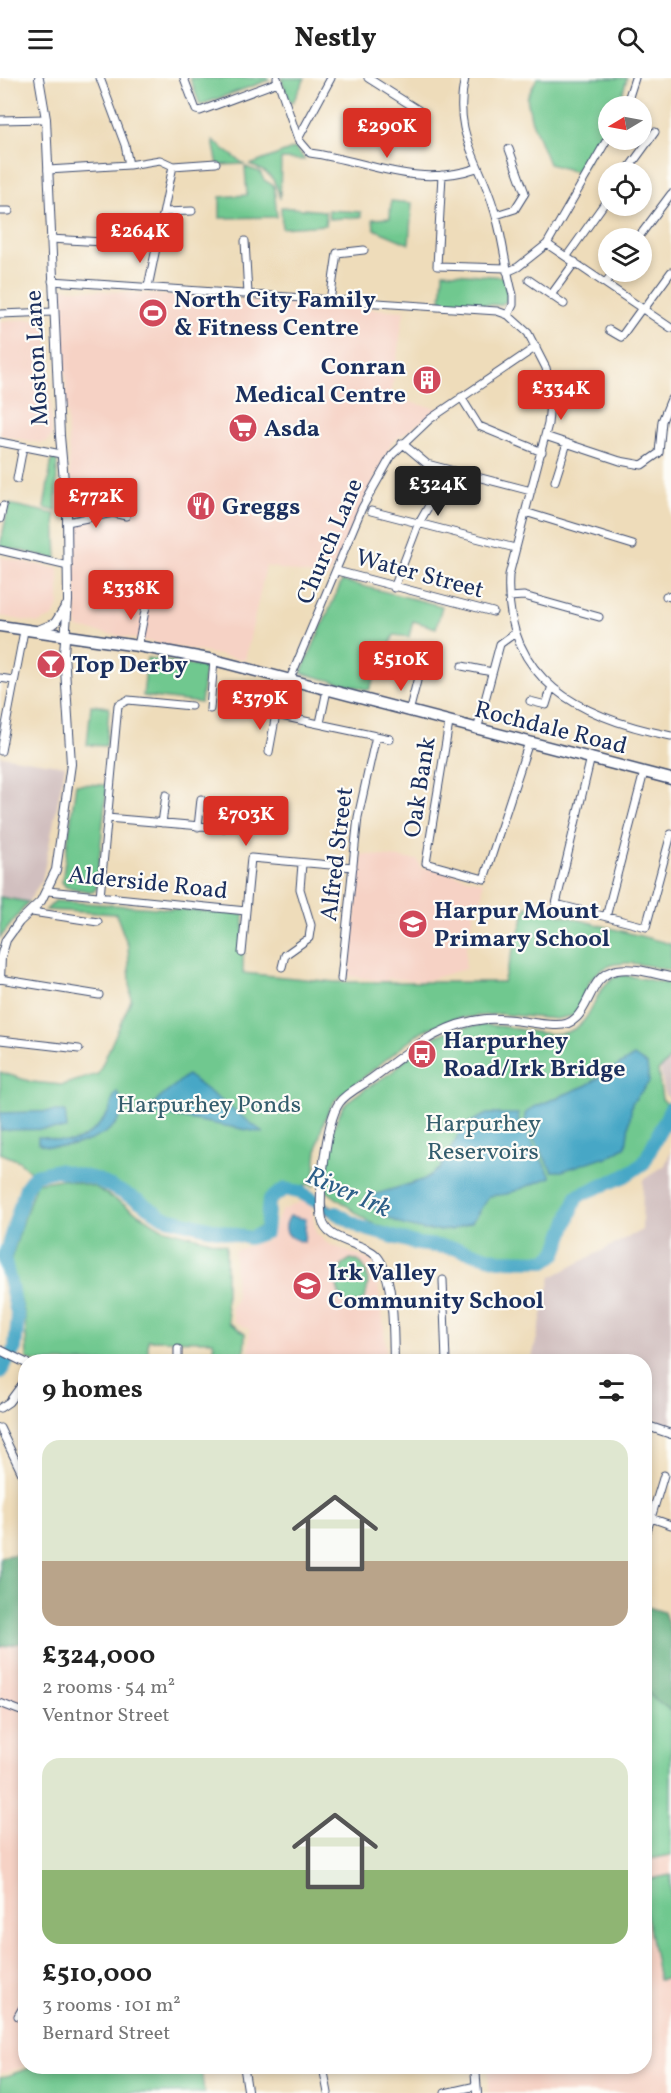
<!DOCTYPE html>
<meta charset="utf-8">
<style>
:root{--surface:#fff;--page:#f6f6f6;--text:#222;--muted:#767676;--accent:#d93025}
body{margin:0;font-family:Vollkorn,serif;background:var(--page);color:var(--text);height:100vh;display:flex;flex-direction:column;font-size:22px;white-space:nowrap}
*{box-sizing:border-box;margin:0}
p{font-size:20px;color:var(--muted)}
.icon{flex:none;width:33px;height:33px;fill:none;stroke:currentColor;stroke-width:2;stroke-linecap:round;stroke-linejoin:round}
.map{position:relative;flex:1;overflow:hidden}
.details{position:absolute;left:18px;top:1276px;width:634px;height:720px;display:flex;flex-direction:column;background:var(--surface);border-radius:24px;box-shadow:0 3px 9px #0003}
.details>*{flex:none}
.needle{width:39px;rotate:260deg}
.buttons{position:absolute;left:598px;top:18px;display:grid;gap:12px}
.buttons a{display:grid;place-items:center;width:54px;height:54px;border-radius:50%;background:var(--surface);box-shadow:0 3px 9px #0003;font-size:30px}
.price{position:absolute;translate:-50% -51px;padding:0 14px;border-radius:6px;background:var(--accent);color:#fff;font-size:20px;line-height:39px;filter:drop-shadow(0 2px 3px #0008)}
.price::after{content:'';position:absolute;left:50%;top:36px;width:18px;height:14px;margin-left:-9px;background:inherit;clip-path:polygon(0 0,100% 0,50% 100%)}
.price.active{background:#222;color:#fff}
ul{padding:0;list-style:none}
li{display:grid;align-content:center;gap:12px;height:318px;padding:0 24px}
li span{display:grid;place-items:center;height:186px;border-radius:18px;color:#555}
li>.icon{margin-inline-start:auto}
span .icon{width:108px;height:108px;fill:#fffc;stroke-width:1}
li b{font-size:26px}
h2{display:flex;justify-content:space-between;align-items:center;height:72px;padding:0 24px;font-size:26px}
header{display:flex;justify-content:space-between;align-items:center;height:78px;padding:0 24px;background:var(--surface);font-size:27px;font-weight:800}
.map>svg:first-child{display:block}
.built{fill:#f6d2c5}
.industrial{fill:#d1bfbf}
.green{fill:#6fc88f;stroke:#457c76;stroke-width:1.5}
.forest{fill:#5bac7a;stroke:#3b6e6c;stroke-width:1.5}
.water{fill:#47a7c6;stroke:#316b92;stroke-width:1.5}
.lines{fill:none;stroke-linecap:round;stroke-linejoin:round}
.river{stroke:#47a7c6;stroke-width:14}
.minor-casing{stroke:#3b496c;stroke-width:9}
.tertiary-casing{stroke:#3b496c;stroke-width:10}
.primary-casing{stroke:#3b496c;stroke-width:13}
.minor{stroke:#fff;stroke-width:7}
.tertiary{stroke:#fff;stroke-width:8}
.primary{stroke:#fff;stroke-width:10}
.labels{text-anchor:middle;stroke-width:4.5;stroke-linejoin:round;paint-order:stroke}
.poi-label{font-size:24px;font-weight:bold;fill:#1b2f5e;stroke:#fdfcf7;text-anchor:start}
.street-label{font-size:24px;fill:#1b2f5e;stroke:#fdfcf7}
.park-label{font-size:24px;fill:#345d6d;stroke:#fdfcf7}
.water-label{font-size:26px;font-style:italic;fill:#2d5f88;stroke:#fdfcf7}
</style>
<header><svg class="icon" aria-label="menu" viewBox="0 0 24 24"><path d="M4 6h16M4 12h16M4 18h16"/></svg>Nestly<svg class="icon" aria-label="search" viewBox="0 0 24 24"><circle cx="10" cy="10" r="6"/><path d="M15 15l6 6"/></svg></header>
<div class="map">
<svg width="671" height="2015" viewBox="0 0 671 2015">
<rect width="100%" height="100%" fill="#fdfcf7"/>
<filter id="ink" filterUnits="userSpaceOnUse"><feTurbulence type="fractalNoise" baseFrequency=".0167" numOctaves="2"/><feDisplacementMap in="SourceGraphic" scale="12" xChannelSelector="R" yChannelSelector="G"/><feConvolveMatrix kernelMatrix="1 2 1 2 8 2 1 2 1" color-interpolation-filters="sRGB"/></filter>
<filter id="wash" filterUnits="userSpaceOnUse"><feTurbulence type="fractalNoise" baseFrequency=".008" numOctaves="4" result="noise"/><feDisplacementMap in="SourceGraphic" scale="24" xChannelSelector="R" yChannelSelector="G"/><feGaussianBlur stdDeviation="1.35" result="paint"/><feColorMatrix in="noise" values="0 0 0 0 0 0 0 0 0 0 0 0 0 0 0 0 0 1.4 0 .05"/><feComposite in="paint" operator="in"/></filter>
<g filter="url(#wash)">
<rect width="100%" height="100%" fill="#eedcba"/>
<!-- built -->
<path class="built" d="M61 210 404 233 391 320 440 331 392 364 328 500 266 488 245 582 77 550Z
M47 240 52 357 47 364 40 365 0 357V243Z
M0 479 59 491V527L53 539 38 545 0 538Z
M362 776 418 782 421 791 431 790 483 804 482 823H477L466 870 465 891 423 903 389 900 386 903 348 898Z
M302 1123 311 1128 316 1155 327 1165 371 1183 376 1194 383 1240 387 1284H249V1251L234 1243 231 1230 236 1221 234 1173 269 1161 281 1133Z
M0 1545 26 1547 25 1988 0 1996Z
M671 1777V2015H489L488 1989H645V1920L648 1918 645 1902V1782Z"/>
<!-- industrial -->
<path class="industrial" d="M0 678 65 688 42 802 28 824 0 819Z
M668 980H671V1021L665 1017 660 992Z
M671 1072V1347L645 1338V1284H531L551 1199 642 1152 643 1102 665 1087Z"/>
<!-- green -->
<path class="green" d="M190 0H268L269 2 200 27Z
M281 0H305L293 24 289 22Z
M537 0H627L619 28H609V45L580 95 549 86 531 41 527 20Z
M213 63 244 86 218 87Z
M295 70 305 82 281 81 280 121C276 100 269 94 250 87Z
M245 89 260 94 264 102 274 108 277 139 220 140V119L247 117Z
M391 123 412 125 409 166 374 151 373 141 390 140Z
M281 129 325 133 326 147 282 150Z
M328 132 361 134V139L329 141Z
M443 194 504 199 508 216 506 224 500 227 441 225Z
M52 381 57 382 56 433 44 430Z
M9 426 55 436 57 481 0 468Z
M342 503 442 528 436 550 413 543 409 559 394 557 369 612 301 595Z
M147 580 205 589 201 625 143 618Z
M91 627 109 629 106 668 87 667Z
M76 706 107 707 96 811 93 814 66 809 62 804Z
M0 819 28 824 0 860Z
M55 823 244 836 243 895 335 904H503L527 828 671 866V893C645 887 610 875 591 902 585 911 582 926 576 937L556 941 499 936 452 941 422 953 335 1022C317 1049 316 1076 314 1108L307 1106 278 1121 264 1147 250 1154 165 1136 96 1097 57 1088 30 1093 19 1083 0 1075V994L32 1004 62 1007 98 996 131 922 128 868 116 836 46 832Z
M624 897 671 906V980L658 993 662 1021 668 1027 642 1082 625 1095 575 1116 553 1170 543 1179 499 1177 454 1164 417 1162 369 1144 324 1111C328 1084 328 1055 342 1031 349 1018 380 1003 393 993 403 985 412 972 423 965 439 954 465 948 484 947 508 946 549 962 570 953 598 942 592 901 624 897Z
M62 1101 95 1109 162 1150 226 1167V1226L229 1245 245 1255 244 1284H216L213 1263 148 1262V1284H34L27 1281 25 1237 10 1184 36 1105Z
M351 1181C371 1184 371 1211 362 1224 335 1237 328 1190 351 1181Z
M645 1613 671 1633V1777L645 1782Z
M671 1797V1900L659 1902 645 1829V1802Z
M33 1989H201L204 2015H0V2000Z"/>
<!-- forest -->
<path class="forest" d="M25 1475V1564L0 1569V1479Z
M645 1528 664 1534 671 1554V1633L645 1613Z"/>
<!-- water -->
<path class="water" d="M634 978 647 987 649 1004 632 1025 626 1068 605 1081 603 1079 562 1093H552L525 1045V1036L532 1030 587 1007Z
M187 997 264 1055 145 1033Z
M117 1014C144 1051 66 1079 38 1065V1059C49 1059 56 1063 66 1064 82 1066 100 1048 108 1035 113 1028 110 1021 117 1014Z
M65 1033 67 1051 0 1052V1035Z
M487 1036H518L520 1052H525L551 1099 507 1116 489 1118 472 1144 451 1152H424L403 1147 376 1133 373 1128V1117L423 1102 440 1091 463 1048Z
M301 1110 353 1141 351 1149 298 1120Z
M290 1138 306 1141 304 1164C289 1161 280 1153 290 1138Z"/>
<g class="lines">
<!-- river -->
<path class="river" d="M336 1135 362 1150 418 1166 454 1170 499 1182 545 1183 556 1175 577 1118 625 1098 644 1085 671 1030
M0 1295 15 1270 18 1239 4 1180 26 1109 35 1097 57 1092 96 1101 139 1123 163 1139 249 1160 266 1154 269 1122 285 1111 302 1115 314 1122"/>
</g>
</g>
<g filter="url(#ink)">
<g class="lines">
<!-- minor casing -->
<g class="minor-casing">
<path id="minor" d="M100 0 125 67 129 87
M184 0 196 32 200 33 278 4
M277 0 298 61 310 75C369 83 415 111 477 90
M368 0 420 33
M465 0C452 56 480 82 494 131 503 159 505 189 513 217V227L508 237
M626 28 635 0
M0 42 46 41
M298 61 331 0
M48 92 129 87 160 82 173 88 216 85
M626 94 655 54
M442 97 437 188 506 190
M0 133H9
M164 134 192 133
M496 137 515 131 525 115 509 71
M638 160 671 116
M50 161 157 167
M245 163 248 216
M547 166 609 58
M567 178 609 119
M507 194 518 189 547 166 671 250
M529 202 564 226
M52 203 497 233 508 237 528 255 546 290 551 314 548 346 509 497C503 603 581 640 671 658
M605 205 614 194
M148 209 173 88
M551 217 575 184
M330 223 337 175 364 172
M644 231 671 194
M0 236 53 234
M609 252 621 259 642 230
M461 319 479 348 542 374
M545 358 620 383 642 387 659 375 662 343 671 321
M0 364 61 376
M402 365 427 386 531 413
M17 401 23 369
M555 403 567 365
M371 433 515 470
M525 434 633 467
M0 441 3 428
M67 444 113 435 126 438
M0 472 68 488
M337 493 493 534
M394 510 418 447 449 392
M666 518 671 519
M509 519 524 518 599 539
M138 568 147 523
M462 588 492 594
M0 600 13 602
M290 601 362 430 392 377 430 341 536 269
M530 623 546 627 551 611
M210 631 214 582
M248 631 390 661
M409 634 418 599
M320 645 327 612
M449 645 426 785 484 801 529 664
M477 652 500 566 515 555
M1 673 24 553
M269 674 276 636
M591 679 556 826 646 849 671 756
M107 740 224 750
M162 745 166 717
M198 749 201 721
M48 813 246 833
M100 819 118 627 128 622 191 628
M32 834 98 844
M606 839 644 694
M242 875 251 780 353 789
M282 889 285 877 309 860 311 847 300 811 302 786
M0 901 99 917
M341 901 358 739 376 658
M0 962 79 971
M443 1202 446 1284
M178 1271V1284
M0 1330 9 1324 26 1301
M0 1350 26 1404
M651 1440 664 1397
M645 1459 651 1440 671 1447
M0 1625 26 1635
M18 1938 26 1924
M244 1989 248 2015
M323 1989 328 2015
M445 2015 476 2008"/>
</g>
<!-- tertiary casing -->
<g class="tertiary-casing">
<path id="tertiary" d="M38 552 55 545 65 529
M0 901 1 879 6 862 19 844 41 823 56 792 71 686 64 575 68 523 67 436 60 358 46 41 39 0
M0 1272 26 1285
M394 1284C393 1257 395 1204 379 1181 367 1163 326 1166 322 1141 318 1119 326 1044 339 1025 346 1015 361 1008 371 1001 409 974 437 946 486 941 509 939 531 946 554 947 593 950 583 897 617 892 635 889 654 896 671 899
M645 1347 671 1356
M475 1989 477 2015"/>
</g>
<!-- primary casing -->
<g class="primary-casing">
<path id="primary" d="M0 548 138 568 214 582 671 701"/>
</g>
<!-- minor -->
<use href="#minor" class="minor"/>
<!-- tertiary -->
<use href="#tertiary" class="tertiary"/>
<!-- primary -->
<use href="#primary" class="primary"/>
</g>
</g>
<!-- icons -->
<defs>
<g id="stadium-disc" transform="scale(1.5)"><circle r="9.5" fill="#d1495b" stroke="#fdfcf7"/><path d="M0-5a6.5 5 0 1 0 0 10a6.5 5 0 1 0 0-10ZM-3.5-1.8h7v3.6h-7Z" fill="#fff"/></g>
<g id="building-disc" transform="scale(1.5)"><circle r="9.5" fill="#d1495b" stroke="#fdfcf7"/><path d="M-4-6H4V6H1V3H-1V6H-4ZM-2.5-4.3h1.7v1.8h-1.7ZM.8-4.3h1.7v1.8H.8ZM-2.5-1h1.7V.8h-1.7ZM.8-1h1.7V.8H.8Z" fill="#fff"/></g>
<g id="supermarket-disc" transform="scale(1.5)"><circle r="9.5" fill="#d1495b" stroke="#fdfcf7"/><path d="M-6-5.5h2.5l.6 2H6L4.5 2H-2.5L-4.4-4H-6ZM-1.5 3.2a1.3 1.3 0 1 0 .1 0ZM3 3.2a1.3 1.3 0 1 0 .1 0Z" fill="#fff"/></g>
<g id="restaurant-disc" transform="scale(1.5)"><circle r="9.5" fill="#d1495b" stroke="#fdfcf7"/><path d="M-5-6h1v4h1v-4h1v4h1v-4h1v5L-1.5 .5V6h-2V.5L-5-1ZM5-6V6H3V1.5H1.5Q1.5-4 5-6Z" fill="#fff"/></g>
<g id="bar-disc" transform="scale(1.5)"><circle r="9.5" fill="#d1495b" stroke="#fdfcf7"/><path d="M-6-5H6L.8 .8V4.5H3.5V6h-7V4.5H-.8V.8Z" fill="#fff"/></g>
<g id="school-disc" transform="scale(1.5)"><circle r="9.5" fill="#d1495b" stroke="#fdfcf7"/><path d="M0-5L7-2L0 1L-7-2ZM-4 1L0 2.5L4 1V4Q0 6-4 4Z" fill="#fff"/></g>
<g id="bus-disc" transform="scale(1.5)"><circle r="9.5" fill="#d1495b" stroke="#fdfcf7"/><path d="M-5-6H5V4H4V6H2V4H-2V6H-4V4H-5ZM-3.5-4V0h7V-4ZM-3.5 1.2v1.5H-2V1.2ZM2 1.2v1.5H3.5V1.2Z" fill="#fff"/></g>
</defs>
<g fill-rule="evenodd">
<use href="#stadium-disc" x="153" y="235"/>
<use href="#building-disc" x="427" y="302"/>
<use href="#supermarket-disc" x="243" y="350"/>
<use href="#restaurant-disc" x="201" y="428"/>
<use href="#bar-disc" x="51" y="586"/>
<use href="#school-disc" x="413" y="846"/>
<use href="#bus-disc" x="422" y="976"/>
<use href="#school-disc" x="307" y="1208"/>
</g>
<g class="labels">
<!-- poi labels -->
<g class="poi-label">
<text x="174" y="229">North City Family<tspan x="174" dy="28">&amp; Fitness Centre</tspan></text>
<text x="406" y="296" text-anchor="end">Conran<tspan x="406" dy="28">Medical Centre</tspan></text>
<text x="264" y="358">Asda</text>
<text x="222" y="436">Greggs</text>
<text x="72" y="594">Top Derby</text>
<text x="434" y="840">Harpur Mount<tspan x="434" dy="28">Primary School</tspan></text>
<text x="443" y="970">Harpurhey<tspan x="443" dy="28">Road/Irk Bridge</tspan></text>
<text x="328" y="1202">Irk Valley<tspan x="328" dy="28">Community School</tspan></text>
</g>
<!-- street labels -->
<g class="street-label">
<text transform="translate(36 280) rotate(-93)" y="8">Moston Lane</text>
<text transform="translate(329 463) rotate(-67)" y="8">Church Lane</text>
<text transform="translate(420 495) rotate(15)" y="8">Water Street</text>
<text transform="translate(551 649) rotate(14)" y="8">Rochdale Road</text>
<text transform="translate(419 709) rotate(-81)" y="8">Oak Bank</text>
<text transform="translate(336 776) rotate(-83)" y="8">Alfred Street</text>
<text transform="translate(148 804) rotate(6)" y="8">Alderside Road</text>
</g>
<!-- park labels -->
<g class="park-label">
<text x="209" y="1034">Harpurhey Ponds</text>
<text x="483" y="1053">Harpurhey<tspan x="483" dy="28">Reservoirs</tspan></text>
</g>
<!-- water labels -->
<g class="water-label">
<text transform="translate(349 1113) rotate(24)" y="9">River Irk</text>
</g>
</g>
</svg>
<div class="buttons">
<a><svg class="needle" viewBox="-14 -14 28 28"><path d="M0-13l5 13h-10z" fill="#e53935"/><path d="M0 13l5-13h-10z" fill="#767676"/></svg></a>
<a><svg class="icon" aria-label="locate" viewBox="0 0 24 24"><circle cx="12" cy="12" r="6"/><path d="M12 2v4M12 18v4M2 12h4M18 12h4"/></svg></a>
<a><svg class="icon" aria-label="layers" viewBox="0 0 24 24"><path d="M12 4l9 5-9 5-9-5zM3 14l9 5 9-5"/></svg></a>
</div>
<b class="price" style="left:387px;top:81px">£290K</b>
<b class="price" style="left:140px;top:186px">£264K</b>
<b class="price" style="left:561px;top:343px">£334K</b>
<b class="price active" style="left:438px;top:439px">£324K</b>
<b class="price" style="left:96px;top:451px">£772K</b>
<b class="price" style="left:131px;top:543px">£338K</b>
<b class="price" style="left:401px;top:614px">£510K</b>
<b class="price" style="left:260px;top:653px">£379K</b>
<b class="price" style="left:246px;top:769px">£703K</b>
<section class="details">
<h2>9 homes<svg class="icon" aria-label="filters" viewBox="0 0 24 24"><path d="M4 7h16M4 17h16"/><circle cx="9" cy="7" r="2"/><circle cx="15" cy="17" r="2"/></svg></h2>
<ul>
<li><span style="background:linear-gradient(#dfe7d0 65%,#b9a48a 0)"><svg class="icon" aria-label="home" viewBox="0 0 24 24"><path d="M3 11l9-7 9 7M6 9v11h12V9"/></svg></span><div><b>£324,000</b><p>2 rooms · 54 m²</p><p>Ventnor Street</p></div></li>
<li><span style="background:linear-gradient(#dfe7d0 60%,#8fb573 0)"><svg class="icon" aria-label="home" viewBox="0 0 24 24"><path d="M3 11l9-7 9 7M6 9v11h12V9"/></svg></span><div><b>£510,000</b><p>3 rooms · 101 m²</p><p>Bernard Street</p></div></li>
</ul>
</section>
</div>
